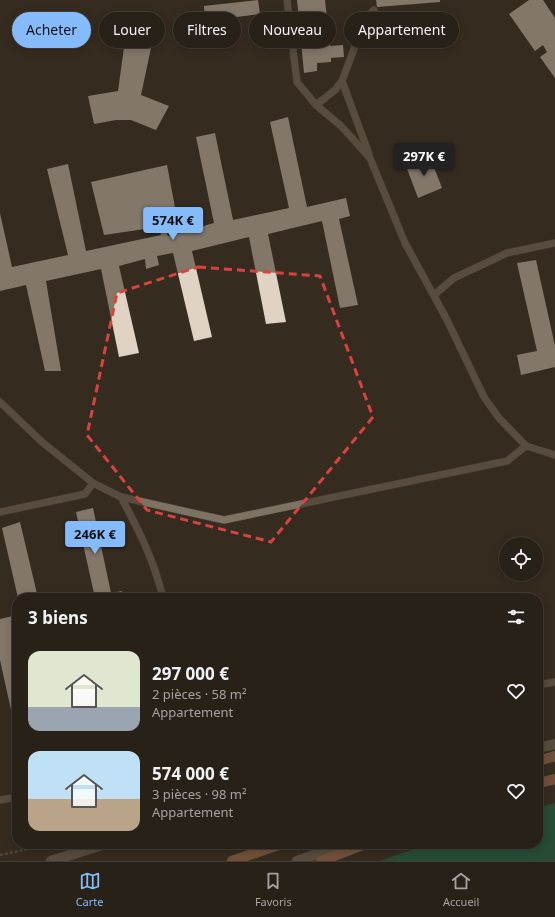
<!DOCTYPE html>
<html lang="fr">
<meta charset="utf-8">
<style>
:root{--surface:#282117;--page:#302920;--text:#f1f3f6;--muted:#a5a3a1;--line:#443e36;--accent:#85bbfb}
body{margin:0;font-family:"Noto Sans",sans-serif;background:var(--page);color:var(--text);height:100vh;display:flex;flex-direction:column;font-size:15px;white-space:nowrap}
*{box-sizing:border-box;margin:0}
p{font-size:13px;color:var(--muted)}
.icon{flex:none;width:22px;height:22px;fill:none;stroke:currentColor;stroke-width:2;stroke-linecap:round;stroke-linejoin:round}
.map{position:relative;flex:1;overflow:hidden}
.details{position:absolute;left:12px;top:593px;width:531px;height:256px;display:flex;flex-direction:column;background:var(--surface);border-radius:16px;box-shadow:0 2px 10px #0003,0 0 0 1px var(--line)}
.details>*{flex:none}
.banner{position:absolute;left:12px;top:12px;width:531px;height:36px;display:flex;gap:8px}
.tools{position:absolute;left:499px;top:537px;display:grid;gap:8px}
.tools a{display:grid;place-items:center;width:44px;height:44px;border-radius:50%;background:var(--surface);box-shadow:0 2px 10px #0003,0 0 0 1px var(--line);font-size:20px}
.price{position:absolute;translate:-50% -34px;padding:0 9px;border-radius:4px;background:var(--accent);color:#111;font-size:13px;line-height:26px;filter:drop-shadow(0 1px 2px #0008)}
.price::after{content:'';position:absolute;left:50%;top:24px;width:12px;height:9px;margin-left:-6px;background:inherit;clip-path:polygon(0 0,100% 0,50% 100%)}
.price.on{background:#222;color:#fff}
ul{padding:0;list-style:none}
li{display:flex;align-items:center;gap:12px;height:100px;padding:0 16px}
li span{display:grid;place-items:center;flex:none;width:112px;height:80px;border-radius:12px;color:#555}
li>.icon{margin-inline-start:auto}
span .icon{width:48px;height:48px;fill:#fffc;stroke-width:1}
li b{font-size:17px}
h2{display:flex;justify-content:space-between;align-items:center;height:48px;padding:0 16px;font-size:17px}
.tag{padding:0 14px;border-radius:18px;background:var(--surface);box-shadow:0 2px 10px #0003,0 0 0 1px var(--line);font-size:14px;line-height:36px}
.tag.on{background:var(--accent);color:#111}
.tabs{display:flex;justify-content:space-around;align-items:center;height:56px;border-top:1px solid var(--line);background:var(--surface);font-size:11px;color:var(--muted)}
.tabs a{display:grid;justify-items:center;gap:2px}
.tabs .on{color:var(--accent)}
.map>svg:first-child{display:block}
.forest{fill:#13734e}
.building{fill:#e1d3c3}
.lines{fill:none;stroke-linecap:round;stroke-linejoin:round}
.service-casing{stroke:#51483d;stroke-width:8}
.minor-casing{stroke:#51483d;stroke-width:11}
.secondary-casing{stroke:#51483d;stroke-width:11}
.primary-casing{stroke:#51483d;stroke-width:11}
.path{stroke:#6e6559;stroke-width:2.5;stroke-dasharray:3 2;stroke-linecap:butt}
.service{stroke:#7e7363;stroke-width:7}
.minor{stroke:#7e7363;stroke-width:10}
.secondary{stroke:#7e7363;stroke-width:10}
.primary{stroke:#b97d5b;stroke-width:10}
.marked{fill:none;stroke:#d84342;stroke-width:3;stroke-dasharray:8 5;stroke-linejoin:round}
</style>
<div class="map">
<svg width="555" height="861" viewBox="0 0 555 861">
<rect width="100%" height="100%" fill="#362c1f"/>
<!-- forest -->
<path class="forest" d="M555 803V861H380L428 844H538V808Z"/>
<!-- building -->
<path class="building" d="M258 0 260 14 205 21 204 6Z
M297 0H325L330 46 343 45 344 57 331 58V62L317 63V71L304 73Z
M376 0H440V2L377 7Z
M529 0H543L555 18V78L540 57 547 52 543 45 535 51 509 14Z
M129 11 158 15 141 95 169 106 156 130 131 120H116L94 124 88 96 118 91Z
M288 117 307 207 346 198 350 216 339 219 358 305 340 308 322 221 268 234 286 322 266 324 249 237 192 251 212 337 194 341 173 253 157 256 159 265 146 269 145 259 119 266 139 353 119 357 101 269 46 281 61 371H45L26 285 0 291V213L12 267 68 255 47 169 68 164 86 251 161 235 158 227 104 235 91 182 167 165 178 223 165 227 168 236 214 223 196 137 215 133 233 220 289 208 270 122Z
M430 157 442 188 418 198 406 166Z
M536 260 555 346V367L521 375 517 355 537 351 517 263Z
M93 508 111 593 122 591 123 598H95L76 512Z
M20 522 38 598H18L2 528Z
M17 615V636H14L17 648V727L15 728 0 660V619Z"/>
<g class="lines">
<!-- service casing -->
<g class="service-casing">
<path id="service" d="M287 0 297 82 316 105 341 126 370 158 405 243 446 318 484 397 499 418 526 446 555 455
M316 105 335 90 342 81
M369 154 342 81 366 17 374 10
M434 295 454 278 507 253 555 243
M0 402 42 442 93 483 121 497 224 520 507 461 526 446
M121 497C139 531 154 560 163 598
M0 512 85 494 93 483
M538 685 555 682
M0 800 17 797"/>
</g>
<!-- minor casing -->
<g class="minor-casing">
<path id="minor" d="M538 748 555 744
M51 861 105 844"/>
</g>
<!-- secondary casing -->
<g class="secondary-casing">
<path id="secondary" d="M297 861 346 844"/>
</g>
<!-- primary casing -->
<g class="primary-casing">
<path id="primary" d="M538 761 555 756
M538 783 555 779
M232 861 281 844
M321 861 365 844"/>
</g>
<!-- path -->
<path class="path" d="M0 855 52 844"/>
<!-- service -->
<use href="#service" class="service"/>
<!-- minor -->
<use href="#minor" class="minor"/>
<!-- secondary -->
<use href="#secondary" class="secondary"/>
<!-- primary -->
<use href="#primary" class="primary"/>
</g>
<!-- marked area -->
<path d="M0 0H555V861H0ZM198 267 320 276 373 417 271 542 147 510 87 435 117 293Z" fill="#362c1f" fill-opacity=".55" fill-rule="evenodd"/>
<path class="marked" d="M198 267 320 276 373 417 271 542 147 510 87 435 117 293Z"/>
</svg>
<div class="tools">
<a><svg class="icon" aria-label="locate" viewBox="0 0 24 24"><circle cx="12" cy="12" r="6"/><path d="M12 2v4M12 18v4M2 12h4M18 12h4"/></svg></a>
</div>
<b class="price on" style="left:424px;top:177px">297K €</b>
<b class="price" style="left:173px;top:241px">574K €</b>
<b class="price" style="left:95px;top:555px">246K €</b>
<div class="banner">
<a class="tag on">Acheter</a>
<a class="tag">Louer</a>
<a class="tag">Filtres</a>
<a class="tag">Nouveau</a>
<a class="tag">Appartement</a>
</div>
<section class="details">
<h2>3 biens<svg class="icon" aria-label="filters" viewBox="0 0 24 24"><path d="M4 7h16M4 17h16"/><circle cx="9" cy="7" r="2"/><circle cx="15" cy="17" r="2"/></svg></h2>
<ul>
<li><span style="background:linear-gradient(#dfe7d0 70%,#9aa5b1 0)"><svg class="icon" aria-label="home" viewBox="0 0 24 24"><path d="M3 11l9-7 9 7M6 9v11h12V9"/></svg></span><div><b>297 000 €</b><p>2 pièces · 58 m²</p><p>Appartement</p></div><svg class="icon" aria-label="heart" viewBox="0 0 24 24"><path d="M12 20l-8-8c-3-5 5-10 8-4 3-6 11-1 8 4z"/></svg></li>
<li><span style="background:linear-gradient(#bfe0f5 60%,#b9a48a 0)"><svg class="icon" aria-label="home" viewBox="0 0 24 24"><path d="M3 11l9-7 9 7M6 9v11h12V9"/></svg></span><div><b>574 000 €</b><p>3 pièces · 98 m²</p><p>Appartement</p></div><svg class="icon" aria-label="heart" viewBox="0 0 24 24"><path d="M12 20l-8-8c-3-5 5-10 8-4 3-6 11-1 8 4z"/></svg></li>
</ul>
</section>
</div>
<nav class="tabs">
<a class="on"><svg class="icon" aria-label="map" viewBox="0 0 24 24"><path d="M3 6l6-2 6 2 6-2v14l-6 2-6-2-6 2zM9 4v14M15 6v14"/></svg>Carte</a>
<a><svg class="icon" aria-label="saved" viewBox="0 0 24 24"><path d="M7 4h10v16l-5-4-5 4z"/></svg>Favoris</a>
<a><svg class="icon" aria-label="home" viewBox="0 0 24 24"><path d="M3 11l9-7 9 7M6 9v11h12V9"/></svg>Accueil</a>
</nav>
